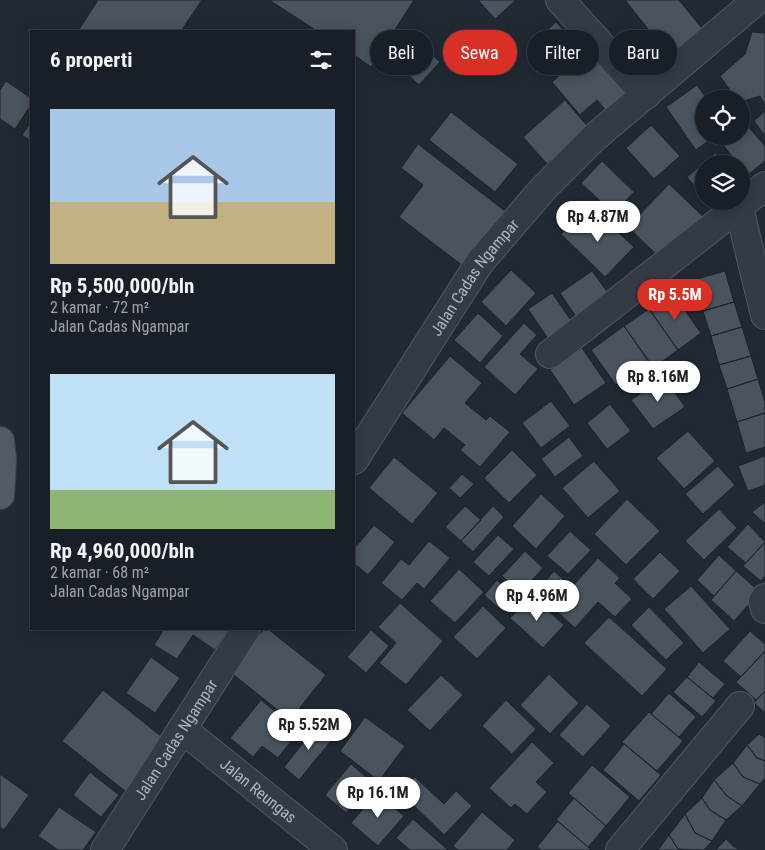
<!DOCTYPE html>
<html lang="id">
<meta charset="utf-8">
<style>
:root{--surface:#191f26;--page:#262c32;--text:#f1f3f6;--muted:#9fa2a7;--line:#373d43;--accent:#d93025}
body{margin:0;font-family:"Roboto Condensed",sans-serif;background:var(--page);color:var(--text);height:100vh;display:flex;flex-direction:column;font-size:19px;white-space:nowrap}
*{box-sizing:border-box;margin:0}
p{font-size:16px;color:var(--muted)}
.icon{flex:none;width:28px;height:28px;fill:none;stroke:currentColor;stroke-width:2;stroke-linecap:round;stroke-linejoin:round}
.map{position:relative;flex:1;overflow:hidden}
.side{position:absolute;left:30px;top:30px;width:325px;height:600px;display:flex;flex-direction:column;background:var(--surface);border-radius:0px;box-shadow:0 2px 12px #0003,0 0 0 1px var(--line)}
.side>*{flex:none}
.guide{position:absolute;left:370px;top:30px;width:320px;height:45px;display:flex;gap:10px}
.buttons{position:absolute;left:695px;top:90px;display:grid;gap:10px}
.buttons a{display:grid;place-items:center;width:55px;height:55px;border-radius:50%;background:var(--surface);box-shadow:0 2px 12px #0003,0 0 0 1px var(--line);font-size:25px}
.price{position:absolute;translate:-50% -42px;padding:0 11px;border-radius:18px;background:#fff;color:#222;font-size:16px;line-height:32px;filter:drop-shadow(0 1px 2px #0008)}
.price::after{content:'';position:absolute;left:50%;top:30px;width:15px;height:11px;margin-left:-8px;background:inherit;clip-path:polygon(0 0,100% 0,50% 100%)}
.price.on{background:var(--accent);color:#fff}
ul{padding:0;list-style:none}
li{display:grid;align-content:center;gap:10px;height:265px;padding:0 20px}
li span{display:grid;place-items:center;height:155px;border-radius:0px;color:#555}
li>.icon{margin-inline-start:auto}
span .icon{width:90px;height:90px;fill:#fffc;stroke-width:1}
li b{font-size:21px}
h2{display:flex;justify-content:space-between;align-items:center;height:60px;padding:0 20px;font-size:21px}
.tag{padding:0 18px;border-radius:22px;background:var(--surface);box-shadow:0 2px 12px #0003,0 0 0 1px var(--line);font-size:18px;line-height:45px}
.tag.on{background:var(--accent);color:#fff}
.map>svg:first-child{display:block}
.building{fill:#4a545f;stroke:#1c222a}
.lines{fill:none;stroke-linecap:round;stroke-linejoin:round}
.minor-casing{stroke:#525962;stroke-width:30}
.major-casing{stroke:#3e444d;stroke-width:30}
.minor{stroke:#343b44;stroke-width:28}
.major{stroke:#525a64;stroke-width:28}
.labels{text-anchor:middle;stroke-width:4;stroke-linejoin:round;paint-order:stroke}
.street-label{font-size:16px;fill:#aeb6c1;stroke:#1a2028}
</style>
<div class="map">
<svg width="765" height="850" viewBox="0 0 765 850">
<rect width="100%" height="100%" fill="#212933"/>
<!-- building -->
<path class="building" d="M98 0H202L181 31H78Z
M269 0H414L371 67 354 55V31H317Z
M478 0H516L495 19Z
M625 0H679L705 32 672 59Z
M556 22 573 40 542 67 526 49Z
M752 32 765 33V105L760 96 741 102V99H736L720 76 745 54Z
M414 37 440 62 419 85 392 60Z
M594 45 634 90 608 113 597 100 580 115 552 82Z
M6 81 31 98V105L15 129 0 119V90Z
M697 85 707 99H704V136H715L696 150 666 107Z
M565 100 589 128 547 164 523 137Z
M765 111V136L754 121Z
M451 112 518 164 495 192 429 140Z
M31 122V141L22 135Z
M746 124 765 146V161L748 175 722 144 731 136H741V128Z
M651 125 680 156 654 179 626 148Z
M418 144 505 211 463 266 399 217 423 185 401 168Z
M715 153 724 164H704V198L687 177Z
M602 161 634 192 613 213 581 183Z
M669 184 707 220 665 263 628 227Z
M707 201H727L715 211Z
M594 210 634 247 605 277 561 234 575 221 579 225Z
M511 270 536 293 506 326 481 302Z
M592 271 612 298 579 321 560 293Z
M725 271 734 302 703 311 693 280Z
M672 292 701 333 678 350 649 309Z
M552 293 577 329 553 346 528 309Z
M734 302 742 327 711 336 703 311Z
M649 309 678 350 653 368 624 326Z
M478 313 503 336 480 363 454 340Z
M524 323 537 335 520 354 538 369 515 395 484 367Z
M624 326 649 361 616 385 591 350Z
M742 327 751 356 719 365 711 336Z
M582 348 606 383 574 405 550 370Z
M450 356 482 383 465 403 486 420 490 416 510 432 480 467 460 450 465 445 444 428 434 440 402 413Z
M751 356 758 379 727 389 719 365Z
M664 377 685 407 653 429 631 400Z
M758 379 765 402V413L737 422 727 389Z
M551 401 570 426 541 448 522 423Z
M610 404 631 431 607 449 587 423Z
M765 413V447L746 453 737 422Z
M688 431 715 461 684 489 656 458Z
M569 437 583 456 555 477 541 459Z
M512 450 537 475 509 503 484 478Z
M765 456V485L748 491 738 466Z
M394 457 438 493 412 524 369 488Z
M594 461 620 491 588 518 562 488Z
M718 466 735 485 703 514 685 494Z
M462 474 474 484 460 498 449 488Z
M541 494 565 516 536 549 512 526Z
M627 499 660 531 626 565 594 534Z
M765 502V524L752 512Z
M465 506 481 520 461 541 445 527Z
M493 506 504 517 473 552 461 541Z
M719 509 737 528 704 560 685 541Z
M748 524 765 542 746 563 727 547Z
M374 525 395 542 368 575 354 563V549Z
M570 531 591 550 568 574 547 556Z
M498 535 514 549 489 576 473 562Z
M429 541 450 558 424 589 417 583 402 600 381 583 401 559 409 565Z
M765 542V576L761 581 743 566Z
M525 551 543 568 521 593 502 576Z
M660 552 680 571 653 599 633 579Z
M719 555 736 571 714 596 697 580Z
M598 558 620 578 615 583 632 599 615 617 598 602 575 628 536 592 554 571 572 587Z
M459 569 484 592 455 623 430 601Z
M736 571 760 592 734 621 711 600Z
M497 580 517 598 503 612 484 595Z
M691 586 730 629 703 653 664 609Z
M531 595 564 625 543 648 510 618Z
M400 603 443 641 406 685 379 663 396 643 378 627Z
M483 606 506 628 477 659 453 637Z
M649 607 684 643 666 660 631 625Z
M609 617 667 669 642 696 584 643Z
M164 629H229L215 650 193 635 177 659 154 645Z
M264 629H268L326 675 290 720 229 671Z
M371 630 389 646 366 673 347 657Z
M750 631 765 644V651L741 677 723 661Z
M765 651V691L756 700 736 682Z
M151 657 180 678 155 713 126 693Z
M699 662 725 684 713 698 687 677Z
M549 674 579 703 550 734 520 705Z
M441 675 463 695 430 731 407 710Z
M687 677 716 701 702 717 673 692Z
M103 690 166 740 125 791 62 741Z
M765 691V713L754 703Z
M669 693 696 717 679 737 651 714Z
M261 700 299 731 278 758 262 746 253 757 230 738Z
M506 700 536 729 512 754 482 726Z
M587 704 611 726 583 757 559 735Z
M649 712 683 741 657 771 622 742Z
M365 717 405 746 379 781 340 751Z
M319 723 335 736 299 780 284 767Z
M759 734 765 738V761L757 758 747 745Z
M532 742 554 763 536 782 547 792 527 814 515 804 511 808 489 788Z
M624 744 661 775 639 801 603 770Z
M747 745 757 758 765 761V778L760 784 743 777 733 763Z
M733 763 743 777 760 784 742 806 727 796 714 780Z
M351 764 372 782 346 813 325 795Z
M592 765 630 797 606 826 568 793Z
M90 772 119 795 101 817 73 795Z
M0 774 29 795 4 830 0 827Z
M415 777 444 804 456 791 472 806 444 835 400 792Z
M714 780 727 796 742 806 726 820 710 810 702 798Z
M377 793 404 816 378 846 351 823Z
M574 798 606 826 588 847 556 820Z
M702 798 710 810 726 820 712 841 695 833 685 814Z
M59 807 96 832 83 850H58L38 836Z
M482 812 515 840 507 850H458L453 846Z
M685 814 695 833 712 841 704 850 678 849 669 835Z
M413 819 448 850H410L396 838Z
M558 821 588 847 591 850H541L537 847Z
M669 835 678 849 681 850H658Z
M726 839 733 846 739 850H716Z"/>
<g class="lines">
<!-- minor casing -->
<g class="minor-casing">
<g id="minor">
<path d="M560 0 646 95"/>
<path d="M739 208 765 315"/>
<path d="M550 354 765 186"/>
<path id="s1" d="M354 460 480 262 543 189 595 137 757 0"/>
<path d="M765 598 763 601 765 609"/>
<path id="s2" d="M182 729 333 850"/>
<path id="s3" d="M105 850 246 629"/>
<path d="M620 850 740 706"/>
</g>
</g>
<!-- major casing -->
<g class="major-casing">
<path id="major" d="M0 441 2 460 0 495"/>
</g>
<!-- minor -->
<use href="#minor" class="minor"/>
<!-- major -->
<use href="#major" class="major"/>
</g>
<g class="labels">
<!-- street labels -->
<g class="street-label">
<text dy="6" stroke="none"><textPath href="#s1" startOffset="219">Jalan Cadas Ngampar</textPath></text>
<text dy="6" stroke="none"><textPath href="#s3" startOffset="131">Jalan Cadas Ngampar</textPath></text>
<text dy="6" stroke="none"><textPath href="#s2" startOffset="98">Jalan Reungas</textPath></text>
</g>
</g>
</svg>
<div class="buttons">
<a><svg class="icon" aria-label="locate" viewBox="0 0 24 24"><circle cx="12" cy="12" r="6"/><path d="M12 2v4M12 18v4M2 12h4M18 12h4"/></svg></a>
<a><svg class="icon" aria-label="layers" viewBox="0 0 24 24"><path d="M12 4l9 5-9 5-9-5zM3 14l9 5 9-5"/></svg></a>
</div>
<b class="price" style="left:598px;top:243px">Rp 4.87M</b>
<b class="price on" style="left:675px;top:321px">Rp 5.5M</b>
<b class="price" style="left:658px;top:403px">Rp 8.16M</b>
<b class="price" style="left:537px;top:622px">Rp 4.96M</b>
<b class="price" style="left:309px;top:751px">Rp 5.52M</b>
<b class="price" style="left:378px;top:819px">Rp 16.1M</b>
<div class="guide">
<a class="tag">Beli</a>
<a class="tag on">Sewa</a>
<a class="tag">Filter</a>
<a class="tag">Baru</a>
</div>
<section class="side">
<h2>6 properti<svg class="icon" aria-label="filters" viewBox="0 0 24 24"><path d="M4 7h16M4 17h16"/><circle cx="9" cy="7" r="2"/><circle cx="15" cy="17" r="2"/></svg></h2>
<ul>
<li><span style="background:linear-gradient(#a9c7e8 60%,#c2b280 0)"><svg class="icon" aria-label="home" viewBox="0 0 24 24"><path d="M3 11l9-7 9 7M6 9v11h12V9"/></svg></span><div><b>Rp 5,500,000/bln</b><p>2 kamar · 72 m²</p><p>Jalan Cadas Ngampar</p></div></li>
<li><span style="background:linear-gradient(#bfe0f5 75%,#8fb573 0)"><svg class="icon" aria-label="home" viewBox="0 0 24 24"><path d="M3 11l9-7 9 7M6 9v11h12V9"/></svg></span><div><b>Rp 4,960,000/bln</b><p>2 kamar · 68 m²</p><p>Jalan Cadas Ngampar</p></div></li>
</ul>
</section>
</div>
